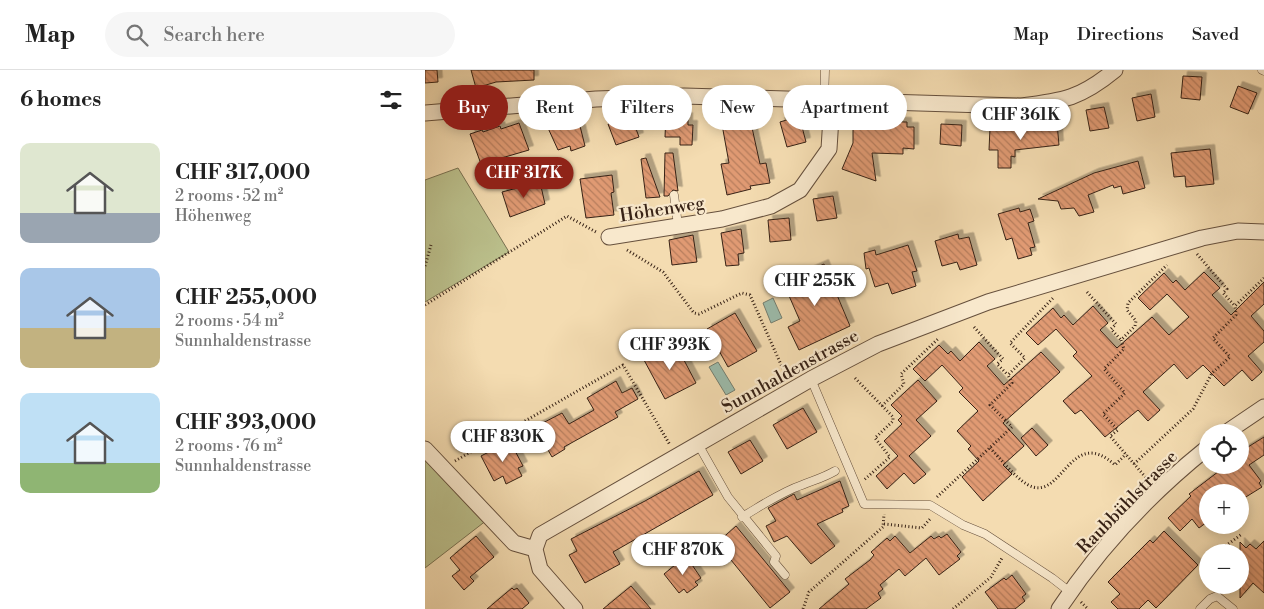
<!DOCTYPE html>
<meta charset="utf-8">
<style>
:root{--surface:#fff;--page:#f6f6f6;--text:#222;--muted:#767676;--line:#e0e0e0;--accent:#8f2418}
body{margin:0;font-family:"Libre Bodoni",serif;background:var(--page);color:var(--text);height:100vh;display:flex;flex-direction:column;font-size:19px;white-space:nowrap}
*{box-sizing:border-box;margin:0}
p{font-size:16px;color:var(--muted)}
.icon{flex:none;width:28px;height:28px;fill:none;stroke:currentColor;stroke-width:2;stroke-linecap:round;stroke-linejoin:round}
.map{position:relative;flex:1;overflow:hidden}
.details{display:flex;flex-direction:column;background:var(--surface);width:425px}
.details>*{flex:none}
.top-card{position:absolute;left:15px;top:15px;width:475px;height:45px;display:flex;gap:10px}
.controls{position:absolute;left:774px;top:354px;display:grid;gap:10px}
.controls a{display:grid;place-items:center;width:50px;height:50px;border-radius:50%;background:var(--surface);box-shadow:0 2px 12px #0003;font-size:25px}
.price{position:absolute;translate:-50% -42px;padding:0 11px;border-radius:18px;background:#fff;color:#222;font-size:16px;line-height:32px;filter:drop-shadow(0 1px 2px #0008)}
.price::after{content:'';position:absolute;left:50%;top:30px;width:15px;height:11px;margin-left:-8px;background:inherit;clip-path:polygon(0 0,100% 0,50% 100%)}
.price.on{background:var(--accent);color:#fff}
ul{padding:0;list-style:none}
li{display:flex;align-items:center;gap:15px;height:125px;padding:0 20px}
li span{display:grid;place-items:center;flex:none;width:140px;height:100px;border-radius:10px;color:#555}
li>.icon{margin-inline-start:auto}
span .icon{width:60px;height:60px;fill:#fffc;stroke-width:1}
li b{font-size:21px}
h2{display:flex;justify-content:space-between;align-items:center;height:60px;padding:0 20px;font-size:21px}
.chip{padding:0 18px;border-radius:22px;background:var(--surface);box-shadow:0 2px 12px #0003;font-size:18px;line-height:45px}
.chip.on{background:var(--accent);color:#fff}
header{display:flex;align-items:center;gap:30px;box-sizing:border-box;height:70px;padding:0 25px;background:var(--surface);border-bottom:1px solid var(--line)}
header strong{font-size:24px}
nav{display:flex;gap:28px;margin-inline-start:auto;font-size:18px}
.search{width:350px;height:45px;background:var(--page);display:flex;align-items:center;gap:12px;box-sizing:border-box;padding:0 18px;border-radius:28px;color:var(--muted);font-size:19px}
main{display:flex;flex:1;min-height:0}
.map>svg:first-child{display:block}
.green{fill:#bbc08c;stroke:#797151}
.water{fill:#9cbcac;stroke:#747e70}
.building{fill:url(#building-back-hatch);stroke:#372216;filter:url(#shadow)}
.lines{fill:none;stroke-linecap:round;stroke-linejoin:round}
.lane-casing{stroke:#66503d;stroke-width:9}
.street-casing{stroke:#66503d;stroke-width:17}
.path{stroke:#372216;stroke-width:3;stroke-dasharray:1 2.5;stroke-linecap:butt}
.lane{stroke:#f8e8cc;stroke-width:8}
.street{stroke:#f8e8cc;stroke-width:15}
.labels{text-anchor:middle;stroke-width:4.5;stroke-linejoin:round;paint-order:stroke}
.street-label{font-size:18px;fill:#372216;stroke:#f8e8cc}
</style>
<header>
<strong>Map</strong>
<div class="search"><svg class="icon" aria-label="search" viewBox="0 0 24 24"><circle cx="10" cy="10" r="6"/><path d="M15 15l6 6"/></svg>Search here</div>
<nav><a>Map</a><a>Directions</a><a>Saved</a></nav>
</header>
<main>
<section class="details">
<h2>6 homes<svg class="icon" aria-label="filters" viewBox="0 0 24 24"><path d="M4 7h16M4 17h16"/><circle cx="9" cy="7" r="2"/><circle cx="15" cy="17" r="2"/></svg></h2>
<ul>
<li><span style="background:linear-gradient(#dfe7d0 70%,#9aa5b1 0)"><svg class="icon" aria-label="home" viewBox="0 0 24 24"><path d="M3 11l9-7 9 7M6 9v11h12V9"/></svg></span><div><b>CHF 317,000</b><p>2 rooms · 52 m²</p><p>Höhenweg</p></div></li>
<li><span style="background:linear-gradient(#a9c7e8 60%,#c2b280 0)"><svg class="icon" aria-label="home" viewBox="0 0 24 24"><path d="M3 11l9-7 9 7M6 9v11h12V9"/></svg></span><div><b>CHF 255,000</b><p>2 rooms · 54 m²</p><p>Sunnhaldenstrasse</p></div></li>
<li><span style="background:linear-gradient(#bfe0f5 70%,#8fb573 0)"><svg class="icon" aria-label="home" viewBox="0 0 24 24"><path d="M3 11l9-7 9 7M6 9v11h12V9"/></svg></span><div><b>CHF 393,000</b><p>2 rooms · 76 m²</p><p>Sunnhaldenstrasse</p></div></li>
</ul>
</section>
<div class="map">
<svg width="839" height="539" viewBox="0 0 839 539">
<defs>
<pattern id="building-back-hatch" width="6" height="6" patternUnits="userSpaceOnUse" patternTransform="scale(1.25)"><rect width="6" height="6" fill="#e09a73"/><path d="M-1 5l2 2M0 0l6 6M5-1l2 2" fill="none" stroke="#b67d5d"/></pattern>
<filter id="shadow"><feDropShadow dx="4.5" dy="-4.5" stdDeviation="0" flood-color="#0004"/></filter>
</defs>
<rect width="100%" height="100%" fill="#f4dcb1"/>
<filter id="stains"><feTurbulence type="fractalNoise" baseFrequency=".004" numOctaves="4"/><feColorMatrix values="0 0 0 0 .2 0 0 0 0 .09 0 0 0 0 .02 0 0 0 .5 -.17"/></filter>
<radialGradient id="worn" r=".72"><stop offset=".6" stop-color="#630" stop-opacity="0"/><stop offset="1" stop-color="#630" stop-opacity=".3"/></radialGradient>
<!-- green -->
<path class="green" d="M33 98 84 182 0 232V110Z
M0 383 62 450 0 498Z"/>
<!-- water -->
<path class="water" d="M348 228 357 248 346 253 338 233Z
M293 292 310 320 301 325 284 297Z"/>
<!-- building -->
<path class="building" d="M0 0H12L13 12 0 13Z
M46 0H109V10L71 12 51 18Z
M758 6 777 7 775 30 756 28Z
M813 16 832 23 823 44 805 37Z
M726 24 730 47 712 51 707 28Z
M679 37 684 58 665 61 661 40Z
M241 44H256V47H263V55H268L267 75H255V67H240Z
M324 44 335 94 341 93 345 113 325 116 326 119 302 125 296 94 304 93 296 49Z
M206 45 214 67 191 75 183 54Z
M371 47 373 54 376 53 381 72 362 77 355 52Z
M153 48 160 76 146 81 145 76 133 80 123 58Z
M437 51 482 52V57H489V79L478 78V84L447 83 451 111 417 99 428 73V57H437Z
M94 53 104 80 56 94 45 64 57 60 58 62 75 56 76 59Z
M632 53 634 75 590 80V87L586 86V98H573V80H564L565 58 582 59Z
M516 54 537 55 536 76 515 74Z
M785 79 789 114 761 117 760 106 749 107 746 83Z
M240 83H248L253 121 248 120 243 126H239Z
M221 88 235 127 221 128 216 89Z
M713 91 720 118 698 124 696 116 689 118 688 115 663 125 669 142 654 146 649 138 636 139 633 131 613 129 669 103Z
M187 105 189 122 186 123 189 145 161 148 155 109Z
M115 112 120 134 85 147 77 122Z
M408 126 412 148 392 151 388 129Z
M594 138 595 142 605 139 609 151 603 153 610 177 605 178 607 185 593 189 587 168 581 170 573 144Z
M364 148 366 170 345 172 343 150Z
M316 159 319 183 313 184 314 195 301 196 296 163Z
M533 164 534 169 544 167 552 195 535 200 532 192 517 196 510 171Z
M268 165 272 192 247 195 244 170Z
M483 175 492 201 487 202 491 216 467 224 463 213 450 217 444 198 441 199 439 183 450 180 451 185Z
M399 194 425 256 374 280 363 257 375 251 358 212Z
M779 202 795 218 787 225 806 245 839 212V234L826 246 839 261V272L823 286 837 302 827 311 817 300 799 316 778 295 762 309 749 294 718 322 735 340 723 351 713 340 680 367 656 340 650 344 638 331 667 306 648 286 652 282 631 259 613 275 601 263 628 238 636 248 639 245 648 255 668 236 683 253 675 260 692 278 727 247 744 265 764 247 742 224 725 240 713 228 739 203 748 213 751 210 760 220Z
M310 243 332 281 303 297 282 259Z
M554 272 570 289 562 296 579 315 616 282 635 302 578 353 599 376 578 395 587 404 558 431 537 407 554 391 543 379 546 376 532 361 553 341 534 322 538 318 517 295 500 311 488 299 514 275 523 284 526 281 535 291Z
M250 273 271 313 240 329 219 290Z
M493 310 512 331 491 350 506 366 484 386 501 404 489 414 479 403 462 419 451 406 473 386 459 371 477 354 473 350 477 346 466 335Z
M191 311 197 323 207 318 213 329 190 342 193 347 139 377 140 379 127 387 110 357 137 343 144 354 169 340 162 328Z
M378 338 392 362 362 379 348 355Z
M607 358 623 375 611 386 596 368Z
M839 367V385L824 395 836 411 834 413 837 417 816 430 815 422H782V452L774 458 767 449 755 461 743 448 766 426 764 424 802 395H815V382Z
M325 370 338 391 316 404 303 382Z
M85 371 98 396 93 398 97 406 81 414 78 406 69 411 56 386Z
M274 401 288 425 188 482 195 494 160 513 144 485 152 481 146 469 220 431Z
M415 411 424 436 417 439 418 442 392 454 410 476 386 494 362 466 349 472 341 456 351 451 343 438 369 424 372 430Z
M311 456 365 522 345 538 306 490 303 493 295 484 299 481 292 473Z
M739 461 773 495 731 538 723 530 714 539H693L686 532 695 524 683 512 725 470 728 473Z
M522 464 536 482 532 486 535 489 514 505 501 488 480 506 474 499 455 515 458 519 453 523 456 528 441 539H394L424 514 420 509 445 490 449 485 446 482 462 468 465 471 470 466 485 483 506 466 509 469 514 466 516 468Z
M51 466 69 487 45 507 49 511 39 520 27 506 35 500 25 488Z
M839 471V523L828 513 815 528V472L821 478 825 474 831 479Z
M261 486 276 508 270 512 273 515 262 523 259 519 254 523 239 504Z
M587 505 601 524 597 527 600 531 590 539H573L560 522 579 508 581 510Z
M206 516 226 539H178Z
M87 518 89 520 92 518 104 533 97 539H62Z"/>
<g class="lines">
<!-- lane casing -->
<g class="lane-casing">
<path id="lane" d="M837 0 839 1
M399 30 400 0
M249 125 253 155
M386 309 439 434 505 435 538 455 560 464 627 508 645 522
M273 374 303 427 351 486 349 492 360 505
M317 447C336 436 356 422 377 415 389 410 398 408 410 401
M775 539 785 529 792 526 808 539"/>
</g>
<!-- street casing -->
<g class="street-casing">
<path id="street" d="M0 43 171 29 259 26 596 36C639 31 656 28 690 0
M184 167 297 149 346 136 375 120 404 79 407 31
M802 362 839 337
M0 379 89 473 110 479
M110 479 115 465 386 309 453 274 563 232 777 168 813 161 839 162
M110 479 115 499 150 539
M634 539C674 478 726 423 782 378"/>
</g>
<!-- path -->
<path class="path" d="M202 180 238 202 269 243 274 244 317 223 325 225 362 308
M772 184 802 219 798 223 810 236
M0 196 6 175
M662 222 691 254 686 259 696 270
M0 235 142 146 171 162
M549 257 578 289 572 294 583 305
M430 308 468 347V351L450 368 465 387 439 410
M457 336 479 314 476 304 514 268
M565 378C575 388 594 413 608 417 638 426 647 356 690 395L701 384
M30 391 198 295 245 375
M709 394 768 339 787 303 805 287 788 268 811 245 810 236 839 208
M723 410 685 366 693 360 678 344 700 323 679 299 699 279 696 270 710 256 711 251 702 240 703 233 742 195
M512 427 587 357 565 335 587 313 583 305 600 288 585 273 628 228
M459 454 497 458 506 448
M792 482 817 464
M656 532 663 539
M378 539 384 522 458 457 459 444
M528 539 566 507 577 488"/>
<!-- lane -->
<use href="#lane" class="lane"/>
<!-- street -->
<use href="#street" class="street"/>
</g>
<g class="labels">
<!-- street labels -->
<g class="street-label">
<text transform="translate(237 139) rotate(-9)" y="6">Höhenweg</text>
<text transform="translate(365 301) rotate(-29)" y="6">Sunnhaldenstrasse</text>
<text transform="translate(702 432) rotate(-46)" y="6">Raubbühlstrasse</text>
</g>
</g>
<rect width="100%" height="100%" filter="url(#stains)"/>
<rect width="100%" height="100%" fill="url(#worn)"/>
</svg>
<div class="controls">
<a><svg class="icon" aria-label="locate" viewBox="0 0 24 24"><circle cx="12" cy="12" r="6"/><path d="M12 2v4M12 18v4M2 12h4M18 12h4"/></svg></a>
<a>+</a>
<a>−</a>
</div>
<b class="price" style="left:596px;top:71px">CHF 361K</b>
<b class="price on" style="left:99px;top:129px">CHF 317K</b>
<b class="price" style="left:390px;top:237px">CHF 255K</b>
<b class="price" style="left:245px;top:301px">CHF 393K</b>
<b class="price" style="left:78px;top:393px">CHF 830K</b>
<b class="price" style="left:258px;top:506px">CHF 870K</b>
<div class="top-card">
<a class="chip on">Buy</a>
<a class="chip">Rent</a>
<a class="chip">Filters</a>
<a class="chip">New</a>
<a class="chip">Apartment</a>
</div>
</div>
</main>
